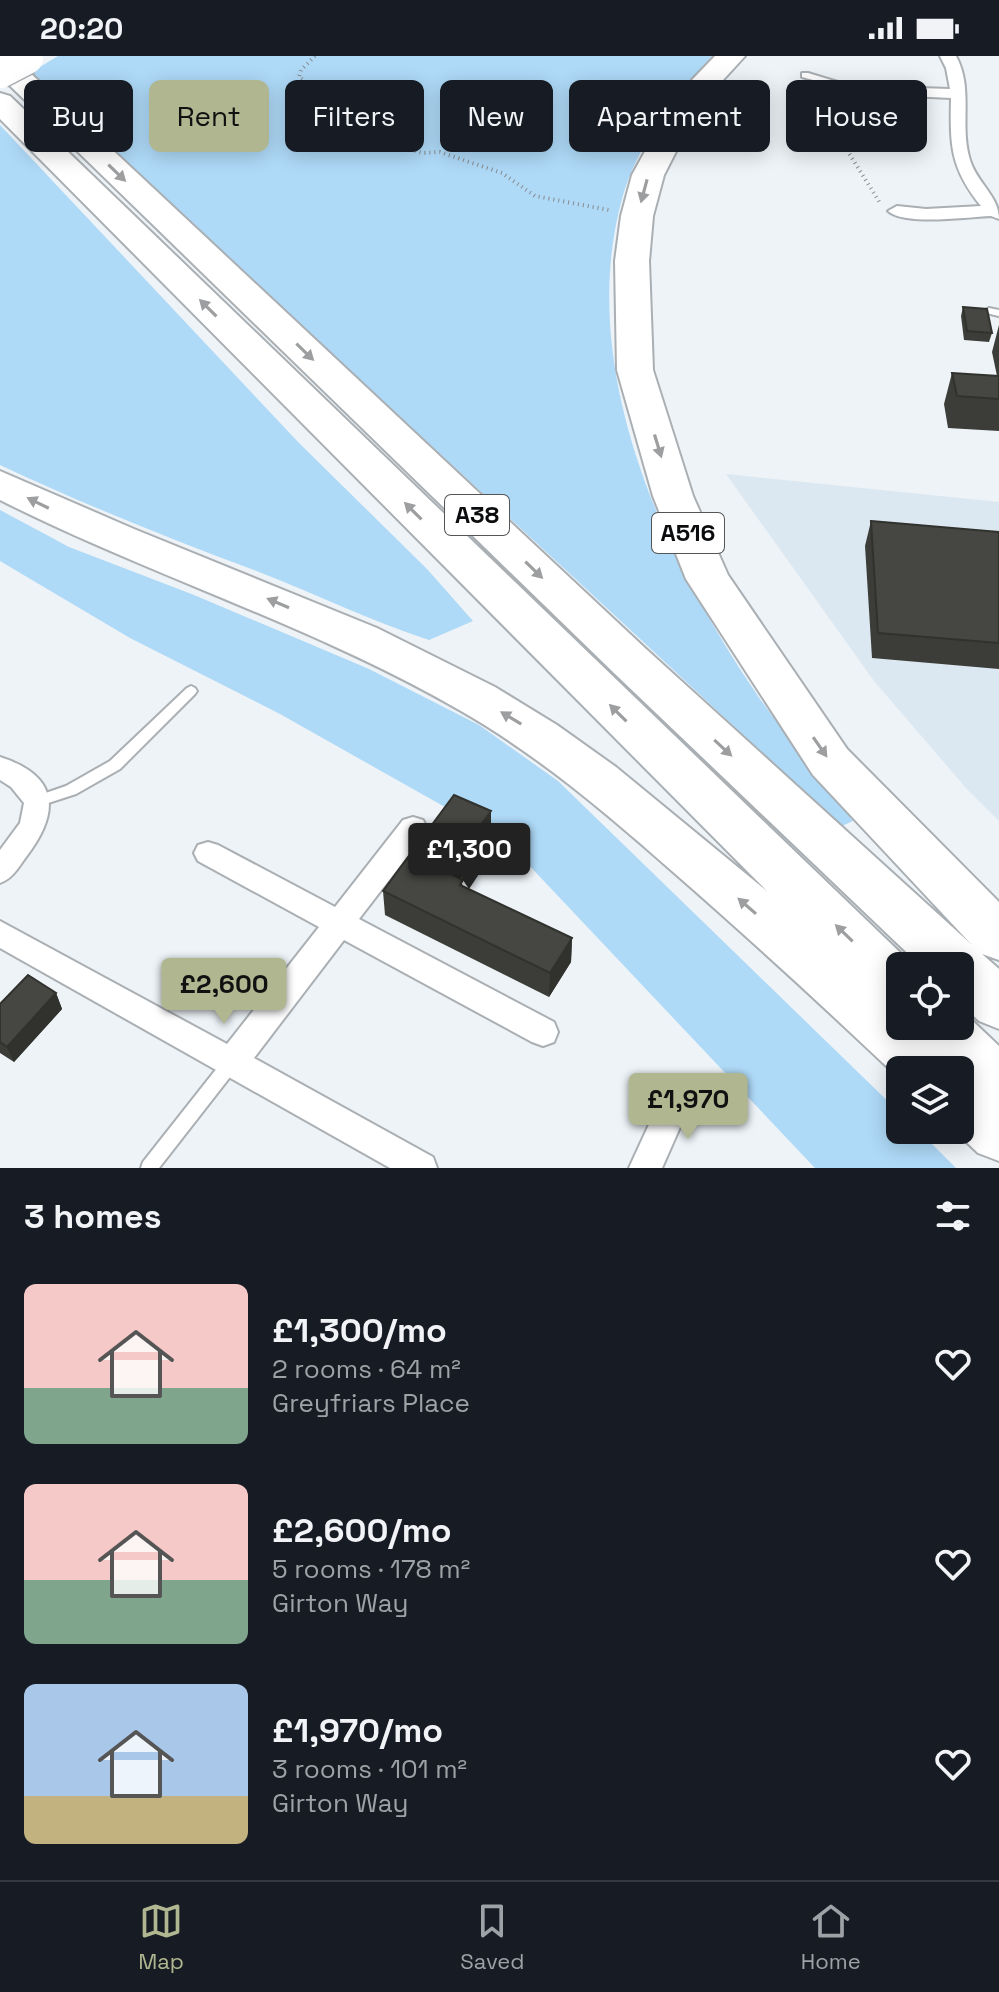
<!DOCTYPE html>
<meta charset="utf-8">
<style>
:root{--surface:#171b24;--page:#20242c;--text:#f1f3f6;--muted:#9ea1a6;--line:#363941;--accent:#b0b68f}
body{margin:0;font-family:"Space Grotesk",sans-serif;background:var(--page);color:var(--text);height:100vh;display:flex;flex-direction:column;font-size:30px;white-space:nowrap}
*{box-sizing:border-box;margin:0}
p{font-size:26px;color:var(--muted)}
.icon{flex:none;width:44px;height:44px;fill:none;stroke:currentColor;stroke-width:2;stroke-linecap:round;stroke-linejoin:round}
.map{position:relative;height:1112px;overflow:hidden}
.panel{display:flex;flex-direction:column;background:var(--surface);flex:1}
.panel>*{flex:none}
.hud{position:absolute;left:24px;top:24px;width:952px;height:72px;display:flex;gap:16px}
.buttons{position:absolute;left:886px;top:896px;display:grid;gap:16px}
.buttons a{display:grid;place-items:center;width:88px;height:88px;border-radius:12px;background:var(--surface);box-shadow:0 4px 20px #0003;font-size:40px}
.price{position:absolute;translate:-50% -68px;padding:0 18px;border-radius:8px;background:var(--accent);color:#111;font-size:26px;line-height:52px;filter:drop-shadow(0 2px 4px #0008)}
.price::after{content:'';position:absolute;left:50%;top:48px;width:24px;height:18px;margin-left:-12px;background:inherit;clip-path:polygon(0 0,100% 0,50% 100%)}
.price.active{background:#222;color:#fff}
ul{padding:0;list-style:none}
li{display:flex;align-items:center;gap:24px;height:200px;padding:0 24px}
li span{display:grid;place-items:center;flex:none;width:224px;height:160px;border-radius:12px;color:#555}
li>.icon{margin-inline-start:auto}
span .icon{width:96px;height:96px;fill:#fffc;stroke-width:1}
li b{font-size:34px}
h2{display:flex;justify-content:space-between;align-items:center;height:96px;padding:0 24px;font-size:34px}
.tag{padding:0 28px;border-radius:12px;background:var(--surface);box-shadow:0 4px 20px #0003;font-size:28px;line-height:72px}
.tag.active{background:var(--accent);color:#111}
.status{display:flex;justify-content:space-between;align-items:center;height:56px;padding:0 40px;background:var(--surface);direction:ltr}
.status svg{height:22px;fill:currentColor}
.dock{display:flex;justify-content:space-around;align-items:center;height:112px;border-top:2px solid var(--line);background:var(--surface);font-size:22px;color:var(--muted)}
.dock a{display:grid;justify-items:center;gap:4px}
.dock .active{color:var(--accent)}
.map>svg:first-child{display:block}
.built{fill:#dce8f1}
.green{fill:#aed9f7}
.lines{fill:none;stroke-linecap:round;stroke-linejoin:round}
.lane-casing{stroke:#aaafb3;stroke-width:4}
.street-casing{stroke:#aaafb3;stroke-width:4}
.highway-casing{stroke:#aaafb3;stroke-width:4}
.path{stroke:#888c8f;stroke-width:4;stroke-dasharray:1 4;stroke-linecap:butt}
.lane{fill:#fff;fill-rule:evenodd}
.street{fill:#fff;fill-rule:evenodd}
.highway{fill:#fff;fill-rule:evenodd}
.highway-bridge-casing{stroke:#aaafb3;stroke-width:35;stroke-linecap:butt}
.highway-bridge{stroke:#fff;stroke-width:32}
.wall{fill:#3c3d39}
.shaded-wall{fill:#31322e}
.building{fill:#464742;stroke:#31322e;stroke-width:2}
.oneway{fill:#9d9e9f}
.labels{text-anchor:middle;stroke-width:8;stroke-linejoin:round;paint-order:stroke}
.shield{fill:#fff;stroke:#545556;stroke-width:2}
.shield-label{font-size:24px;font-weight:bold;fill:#0a0c0e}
</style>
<div class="status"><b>20:20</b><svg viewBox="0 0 49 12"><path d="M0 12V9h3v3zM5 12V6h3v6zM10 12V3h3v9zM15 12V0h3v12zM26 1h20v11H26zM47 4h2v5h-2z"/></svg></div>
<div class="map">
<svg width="999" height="1112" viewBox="0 0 999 1112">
<rect width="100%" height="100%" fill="#edf3f7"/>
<!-- built -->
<path class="built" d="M726 418 999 446V765L966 732 874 625Z"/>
<!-- green -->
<path class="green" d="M58 0H712C675 41 637 88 622 143 576 310 662 498 754 634 784 680 823 719 853 765L840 771C583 525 316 289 59 41L31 19 30 17Z
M0 69 299 387 427 513 473 565 429 584C371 565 316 538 259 516 171 483 85 449 0 409Z
M0 454 69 491 194 539 369 613 479 669 558 725 900 1057V1074H918L956 1112H815L507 786 280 658 130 582 0 505Z"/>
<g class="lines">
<!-- lane casing -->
<g class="lane-casing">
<path id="lane" d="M802 17H808L864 34 857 36 802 21Z
M989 252 999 254V260L986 257 984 255Z
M191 630 195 632 197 635 195 638 120 713 76 738 39 750 34 749 32 745 34 741 66 730 110 705 187 632Z
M231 1000 237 1002 239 1007 237 1012 159 1112H141L143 1106 225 1002Z"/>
</g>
<!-- street casing -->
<g class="street-casing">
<path id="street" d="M940 0H956C974 33 959 69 970 104 977 127 999 140 999 163L991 160C967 161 905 170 888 155L897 150 926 153 981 150C950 112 950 89 951 42L866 38C849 46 844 66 828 73L820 68 843 37 858 30 950 33 946 12Z
M0 701C60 720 60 757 26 801 18 812 13 822 0 827V794L20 767 24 747 11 731 0 724Z
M413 761 423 764 427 772 423 780 359 863 554 966 558 976 554 986 543 990 532 986 344 884 254 1002 433 1101 437 1112H390L0 892V865L227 988 319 871 198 805 194 797 198 789 208 786 218 789 335 851 403 764Z
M680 1020 691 1025 696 1035 662 1112H629L669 1025Z"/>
</g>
<!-- highway casing -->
<g class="highway-casing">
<path id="highway" d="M0 0H12L646 593 971 888 813 719 686 523 653 440 617 314 615 205 621 160 632 119 658 72 692 24 715 0H745L712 36 688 72 664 119 653 160 649 205 653 314 693 440 728 519 847 693 999 846V904L982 898 999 913V973L979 965 960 947V910H921L614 617 0 20Z
M0 37 10 40 914 910H900V970H960V953L999 990V1105L978 1097 954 1074H960V1014H900V1023C825 952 750 883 672 815 606 757 538 699 461 655 314 570 151 520 0 444V415L134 473 377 572 495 631 557 669 616 711 768 836 0 63Z"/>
</g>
<!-- path -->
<path class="path" d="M315 0 301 14 299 21 403 92 423 97 440 96 502 117 535 140 609 154
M839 81 880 147"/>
<!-- lane -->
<use href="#lane" class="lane"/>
<!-- street -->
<use href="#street" class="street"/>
<!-- highway -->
<use href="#highway" class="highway"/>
<!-- highway-bridge casing -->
<g class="highway-bridge-casing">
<path id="highway-bridge" d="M0 16 27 2"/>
</g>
<!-- highway-bridge -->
<use href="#highway-bridge" class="highway-bridge"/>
</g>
<!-- wall -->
<path class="wall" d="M963 251 992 277 989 286 964 284 961 260Z
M999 269V375L948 372 944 348 952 317 997 320 992 296Z
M871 465 999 476V613L872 602 865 490Z
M491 780 460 823 463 830 572 882 571 906 549 941 385 859 383 835Z
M56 937 62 953 14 1006 0 997V948Z"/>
<!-- shaded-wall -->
<path class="shaded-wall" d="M491 755V780L448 840 447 816Z
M572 882 571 906 549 941 550 917Z
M56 937 62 953 14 1006 7 991Z"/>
<!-- building -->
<path class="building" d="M963 251 987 253 992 277 967 275Z
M952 317 999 320V343L957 340Z
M871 465 999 476V587L878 577Z
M454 739 491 755 447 816 463 824 460 829 572 882 550 917 383 835Z
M28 919 56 937 7 991 0 986V948Z"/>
<!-- one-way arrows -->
<defs><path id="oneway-solid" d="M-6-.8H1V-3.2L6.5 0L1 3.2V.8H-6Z" transform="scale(2)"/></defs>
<g class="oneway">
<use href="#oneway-solid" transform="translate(117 117) rotate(44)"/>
<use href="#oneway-solid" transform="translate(644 135) rotate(105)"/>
<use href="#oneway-solid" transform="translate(208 252) rotate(-135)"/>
<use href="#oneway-solid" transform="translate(305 296) rotate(44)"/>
<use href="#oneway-solid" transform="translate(658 390) rotate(73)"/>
<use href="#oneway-solid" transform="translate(38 447) rotate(-154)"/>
<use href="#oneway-solid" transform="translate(413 455) rotate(-135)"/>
<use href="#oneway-solid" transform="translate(534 514) rotate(44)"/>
<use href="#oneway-solid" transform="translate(278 547) rotate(-157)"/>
<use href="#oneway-solid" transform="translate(618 657) rotate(-135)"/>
<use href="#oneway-solid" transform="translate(511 662) rotate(-149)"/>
<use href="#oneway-solid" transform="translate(820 691) rotate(55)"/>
<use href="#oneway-solid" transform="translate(723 692) rotate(43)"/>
<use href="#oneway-solid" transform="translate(747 850) rotate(-139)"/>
<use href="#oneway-solid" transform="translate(844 877) rotate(-136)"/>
</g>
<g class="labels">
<!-- shield labels -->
<g class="shield">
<rect x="445" y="439" width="64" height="40" rx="6"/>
<rect x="652" y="457" width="72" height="40" rx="6"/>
</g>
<g class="shield-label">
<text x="477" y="467">A38</text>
<text x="688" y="485">A516</text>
</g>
</g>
</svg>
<div class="buttons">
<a><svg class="icon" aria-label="locate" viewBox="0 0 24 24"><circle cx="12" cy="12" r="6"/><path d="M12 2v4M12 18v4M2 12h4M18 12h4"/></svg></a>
<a><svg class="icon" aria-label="layers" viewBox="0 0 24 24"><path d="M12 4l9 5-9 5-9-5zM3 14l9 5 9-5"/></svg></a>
</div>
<b class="price active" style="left:469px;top:835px">£1,300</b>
<b class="price" style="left:224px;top:970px">£2,600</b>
<b class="price" style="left:688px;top:1085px">£1,970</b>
<div class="hud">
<a class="tag">Buy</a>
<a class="tag active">Rent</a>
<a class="tag">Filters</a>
<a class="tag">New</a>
<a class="tag">Apartment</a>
<a class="tag">House</a>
</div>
</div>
<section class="panel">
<h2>3 homes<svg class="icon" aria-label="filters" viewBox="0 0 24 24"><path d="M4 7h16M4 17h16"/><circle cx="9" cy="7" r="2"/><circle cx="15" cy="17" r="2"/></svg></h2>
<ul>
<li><span style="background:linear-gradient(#f6c9c9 65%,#7fa58c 0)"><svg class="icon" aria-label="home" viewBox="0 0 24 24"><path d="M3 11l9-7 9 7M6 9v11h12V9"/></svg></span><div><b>£1,300/mo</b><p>2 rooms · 64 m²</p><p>Greyfriars Place</p></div><svg class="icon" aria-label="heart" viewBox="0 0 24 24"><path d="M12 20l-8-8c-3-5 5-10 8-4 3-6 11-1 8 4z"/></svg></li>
<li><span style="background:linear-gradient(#f6c9c9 60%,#7fa58c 0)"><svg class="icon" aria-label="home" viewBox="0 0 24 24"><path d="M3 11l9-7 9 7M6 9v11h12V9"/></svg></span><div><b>£2,600/mo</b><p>5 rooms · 178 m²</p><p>Girton Way</p></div><svg class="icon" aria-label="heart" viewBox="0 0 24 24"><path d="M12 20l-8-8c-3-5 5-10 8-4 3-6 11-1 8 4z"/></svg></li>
<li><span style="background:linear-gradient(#a9c7e8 70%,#c2b280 0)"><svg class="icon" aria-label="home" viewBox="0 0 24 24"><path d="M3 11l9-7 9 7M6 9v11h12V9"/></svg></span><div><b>£1,970/mo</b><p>3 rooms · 101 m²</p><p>Girton Way</p></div><svg class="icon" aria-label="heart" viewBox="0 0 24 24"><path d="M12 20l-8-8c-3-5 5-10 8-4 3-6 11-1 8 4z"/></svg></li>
</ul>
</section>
<nav class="dock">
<a class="active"><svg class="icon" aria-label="map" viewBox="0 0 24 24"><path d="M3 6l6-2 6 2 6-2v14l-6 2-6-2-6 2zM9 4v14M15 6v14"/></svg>Map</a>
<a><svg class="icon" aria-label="saved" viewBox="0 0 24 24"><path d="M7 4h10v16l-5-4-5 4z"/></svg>Saved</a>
<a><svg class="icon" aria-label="home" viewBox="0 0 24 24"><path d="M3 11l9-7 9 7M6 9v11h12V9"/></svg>Home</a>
</nav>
